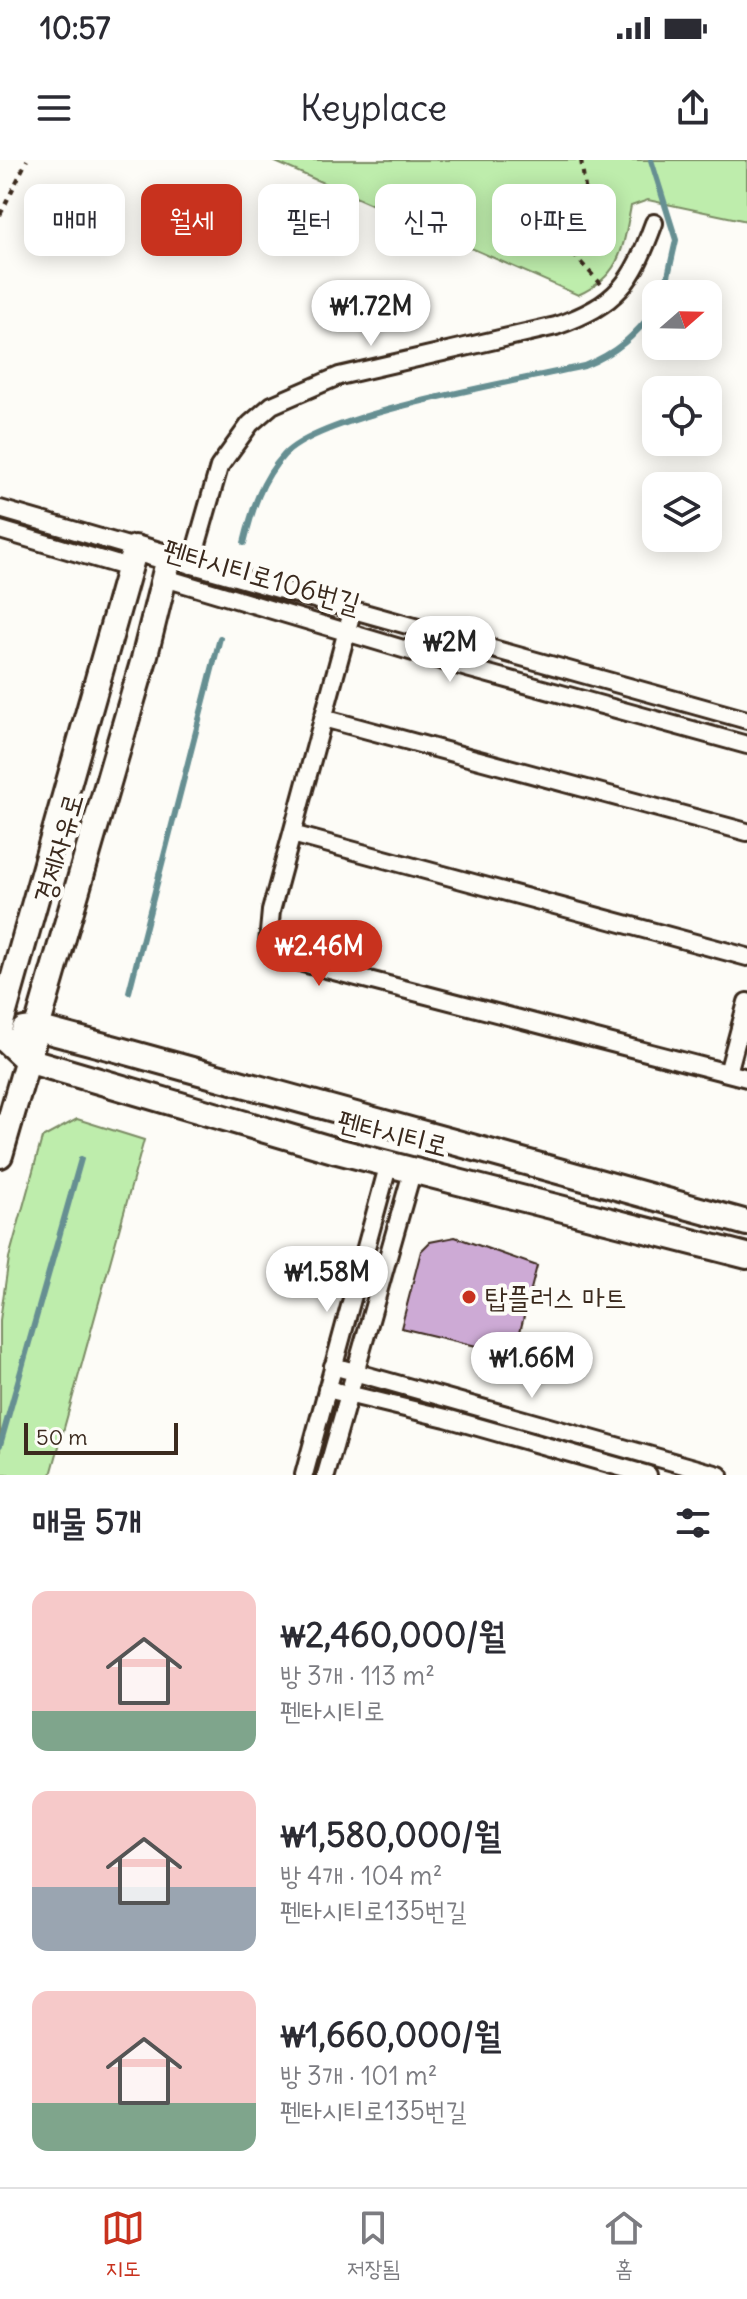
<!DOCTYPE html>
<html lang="ko">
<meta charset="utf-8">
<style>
:root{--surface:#fff;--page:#f7f7f7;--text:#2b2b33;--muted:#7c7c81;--line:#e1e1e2;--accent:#c8321e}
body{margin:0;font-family:Delius,"Poor Story",sans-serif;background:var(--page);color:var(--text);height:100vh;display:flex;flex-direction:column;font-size:30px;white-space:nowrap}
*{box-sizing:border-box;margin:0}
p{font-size:26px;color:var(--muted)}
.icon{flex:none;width:44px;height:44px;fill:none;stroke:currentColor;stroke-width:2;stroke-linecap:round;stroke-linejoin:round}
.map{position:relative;height:1315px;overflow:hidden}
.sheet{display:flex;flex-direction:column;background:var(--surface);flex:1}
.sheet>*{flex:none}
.banner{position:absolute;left:24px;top:24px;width:700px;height:72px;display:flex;gap:16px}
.needle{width:52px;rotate:70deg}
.fabs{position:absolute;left:642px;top:120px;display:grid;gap:16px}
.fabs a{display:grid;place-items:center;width:80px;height:80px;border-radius:16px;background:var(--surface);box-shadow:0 4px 20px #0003;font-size:40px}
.scale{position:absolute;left:24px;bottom:20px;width:154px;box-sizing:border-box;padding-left:8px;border:4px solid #3b2a1e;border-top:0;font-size:22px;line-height:28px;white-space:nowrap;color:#3b2a1e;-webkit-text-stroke:6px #fdfcf7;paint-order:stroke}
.price{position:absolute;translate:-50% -68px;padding:0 18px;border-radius:28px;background:#fff;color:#222;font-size:26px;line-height:52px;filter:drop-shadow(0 2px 4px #0008)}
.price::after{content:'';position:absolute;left:50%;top:48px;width:24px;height:18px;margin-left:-12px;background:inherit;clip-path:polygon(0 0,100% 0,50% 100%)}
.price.active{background:var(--accent);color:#fff}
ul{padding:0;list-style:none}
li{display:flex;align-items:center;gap:24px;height:200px;padding:0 32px}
li span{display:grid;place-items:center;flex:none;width:224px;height:160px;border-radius:16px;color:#555}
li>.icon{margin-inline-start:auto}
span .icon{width:96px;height:96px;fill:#fffc;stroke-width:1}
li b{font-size:34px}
h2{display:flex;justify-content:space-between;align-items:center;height:96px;padding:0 32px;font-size:34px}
.pill{padding:0 28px;border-radius:16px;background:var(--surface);box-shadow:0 4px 20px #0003;font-size:28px;line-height:72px}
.pill.active{background:var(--accent);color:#fff}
.status{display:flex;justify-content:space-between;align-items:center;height:56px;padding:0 40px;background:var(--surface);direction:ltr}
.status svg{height:22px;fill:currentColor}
header{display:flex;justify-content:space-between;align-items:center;height:104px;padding:0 32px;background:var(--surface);font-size:36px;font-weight:600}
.menu{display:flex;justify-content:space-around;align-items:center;height:112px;border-top:2px solid var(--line);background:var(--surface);font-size:22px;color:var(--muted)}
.menu a{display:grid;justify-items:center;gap:4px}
.menu .active{color:var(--accent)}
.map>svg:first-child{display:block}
.green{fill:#beedac;stroke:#7c8c65;stroke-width:2}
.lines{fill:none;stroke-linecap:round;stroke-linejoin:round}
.stream{stroke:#668f92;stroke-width:6}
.building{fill:#cdaad5;stroke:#3b2a1e;stroke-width:2}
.street-casing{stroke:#3b2a1e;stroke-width:22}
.secondary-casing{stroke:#3b2a1e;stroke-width:30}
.path{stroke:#3b2a1e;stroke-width:4;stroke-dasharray:6 6;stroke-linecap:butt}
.street{stroke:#fdfcf7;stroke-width:16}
.secondary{stroke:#fdfcf7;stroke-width:24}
.poi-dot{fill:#c8321e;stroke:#fdfcf7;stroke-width:3}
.labels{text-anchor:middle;stroke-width:8;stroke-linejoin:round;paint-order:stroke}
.street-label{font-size:28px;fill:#3b2a1e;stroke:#fdfcf7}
.poi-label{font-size:28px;fill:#3b2a1e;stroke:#fdfcf7;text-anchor:start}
</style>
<div class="status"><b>10:57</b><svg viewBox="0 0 49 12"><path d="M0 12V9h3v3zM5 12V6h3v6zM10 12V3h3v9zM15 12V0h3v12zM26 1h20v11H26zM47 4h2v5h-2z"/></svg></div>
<header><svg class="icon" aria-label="menu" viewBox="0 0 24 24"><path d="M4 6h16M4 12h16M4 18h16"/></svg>Keyplace<svg class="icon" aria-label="share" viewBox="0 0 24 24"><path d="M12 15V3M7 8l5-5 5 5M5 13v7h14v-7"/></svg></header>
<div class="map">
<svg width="747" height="1315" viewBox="0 0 747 1315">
<rect width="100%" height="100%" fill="#fdfcf7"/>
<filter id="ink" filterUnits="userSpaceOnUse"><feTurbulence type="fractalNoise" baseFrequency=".0125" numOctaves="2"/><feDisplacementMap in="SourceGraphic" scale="16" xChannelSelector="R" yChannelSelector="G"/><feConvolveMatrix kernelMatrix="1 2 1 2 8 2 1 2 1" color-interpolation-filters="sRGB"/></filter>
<g filter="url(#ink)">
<!-- green -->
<path class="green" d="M271 0H747V61L648 40 631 46C623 87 622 115 578 135Z
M77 959 144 980 51 1315H0V1160L9 1098 42 978Z"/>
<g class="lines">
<!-- stream -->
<path class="stream" d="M651 0 676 80 664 134
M244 383C252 350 261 320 284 295 323 253 520 221 584 206 617 193 634 176 656 149
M129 832 220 478
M0 1285 81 999"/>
</g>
<!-- building -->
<path class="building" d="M455 1077 537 1106 514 1195 401 1168 421 1091 430 1082Z"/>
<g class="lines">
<!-- street casing -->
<g class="street-casing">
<path id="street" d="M0 349 135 388
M0 370 129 408
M182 402 747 560
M191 405 219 307 250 264 272 245 339 216 556 166C618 144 632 123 654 63
M165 418 467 508 747 585
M352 452 271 751 268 783 278 794 303 803 747 918
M323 558 747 672
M292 674 747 797
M728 913 747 842
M333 1206 719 1315
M327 1229 446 1258 648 1315
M304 1315 389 1003
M326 1315 413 1009"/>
</g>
<!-- secondary casing -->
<g class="secondary-casing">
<path id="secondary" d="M0 866 135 388 169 398 144 499 0 995
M24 870 37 868 116 889 747 1063
M0 875 27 900 337 991 747 1096"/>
</g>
<!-- path -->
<path class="path" d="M581 0 585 27 575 57 572 93 601 124
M0 55 27 0"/>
<!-- street -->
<use href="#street" class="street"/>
<!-- secondary -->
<use href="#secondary" class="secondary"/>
</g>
</g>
<!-- markers -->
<circle class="poi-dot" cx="469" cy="1137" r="8"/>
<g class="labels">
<!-- street labels -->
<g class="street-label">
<text transform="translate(262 416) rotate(16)" y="10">펜타시티로106번길</text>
<text transform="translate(58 688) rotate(-74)" y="10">경제자유로</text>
<text transform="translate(393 973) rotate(14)" y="10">펜타시티로</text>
</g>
<!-- poi labels -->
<g class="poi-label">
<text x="485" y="1147">탑플러스 마트</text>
</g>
</g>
</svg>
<div class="fabs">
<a><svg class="needle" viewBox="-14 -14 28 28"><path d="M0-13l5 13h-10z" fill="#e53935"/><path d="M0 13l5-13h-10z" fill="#7c7c81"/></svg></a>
<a><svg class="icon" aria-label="locate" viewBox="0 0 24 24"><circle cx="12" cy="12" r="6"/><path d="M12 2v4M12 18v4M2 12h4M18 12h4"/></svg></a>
<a><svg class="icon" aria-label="layers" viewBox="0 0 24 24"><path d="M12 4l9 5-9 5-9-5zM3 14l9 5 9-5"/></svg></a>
</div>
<div class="scale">50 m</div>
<b class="price" style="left:371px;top:188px">₩1.72M</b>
<b class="price" style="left:450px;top:524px">₩2M</b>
<b class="price active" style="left:319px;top:828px">₩2.46M</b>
<b class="price" style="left:327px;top:1154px">₩1.58M</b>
<b class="price" style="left:532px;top:1240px">₩1.66M</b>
<div class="banner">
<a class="pill">매매</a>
<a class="pill active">월세</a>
<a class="pill">필터</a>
<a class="pill">신규</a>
<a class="pill">아파트</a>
</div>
</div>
<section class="sheet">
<h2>매물 5개<svg class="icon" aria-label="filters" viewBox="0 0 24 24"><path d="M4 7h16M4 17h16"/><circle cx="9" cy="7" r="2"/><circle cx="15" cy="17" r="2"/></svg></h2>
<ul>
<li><span style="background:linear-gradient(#f6c9c9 75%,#7fa58c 0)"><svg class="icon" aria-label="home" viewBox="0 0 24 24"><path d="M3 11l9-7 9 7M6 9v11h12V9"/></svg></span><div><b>₩2,460,000/월</b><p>방 3개 · 113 m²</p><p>펜타시티로</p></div></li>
<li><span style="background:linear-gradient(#f6c9c9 60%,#9aa5b1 0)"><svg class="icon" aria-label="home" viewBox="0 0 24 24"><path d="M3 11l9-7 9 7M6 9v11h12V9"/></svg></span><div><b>₩1,580,000/월</b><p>방 4개 · 104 m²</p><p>펜타시티로135번길</p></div></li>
<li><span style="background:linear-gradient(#f6c9c9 70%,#7fa58c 0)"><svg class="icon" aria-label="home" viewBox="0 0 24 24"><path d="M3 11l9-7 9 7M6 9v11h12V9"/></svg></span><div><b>₩1,660,000/월</b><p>방 3개 · 101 m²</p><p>펜타시티로135번길</p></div></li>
</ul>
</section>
<nav class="menu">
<a class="active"><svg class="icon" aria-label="map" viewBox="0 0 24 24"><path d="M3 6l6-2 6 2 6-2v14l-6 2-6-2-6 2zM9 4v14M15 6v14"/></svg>지도</a>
<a><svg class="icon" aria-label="saved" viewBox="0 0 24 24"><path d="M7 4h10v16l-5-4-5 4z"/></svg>저장됨</a>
<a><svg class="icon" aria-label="home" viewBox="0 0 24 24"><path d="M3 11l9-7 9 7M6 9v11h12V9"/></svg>홈</a>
</nav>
